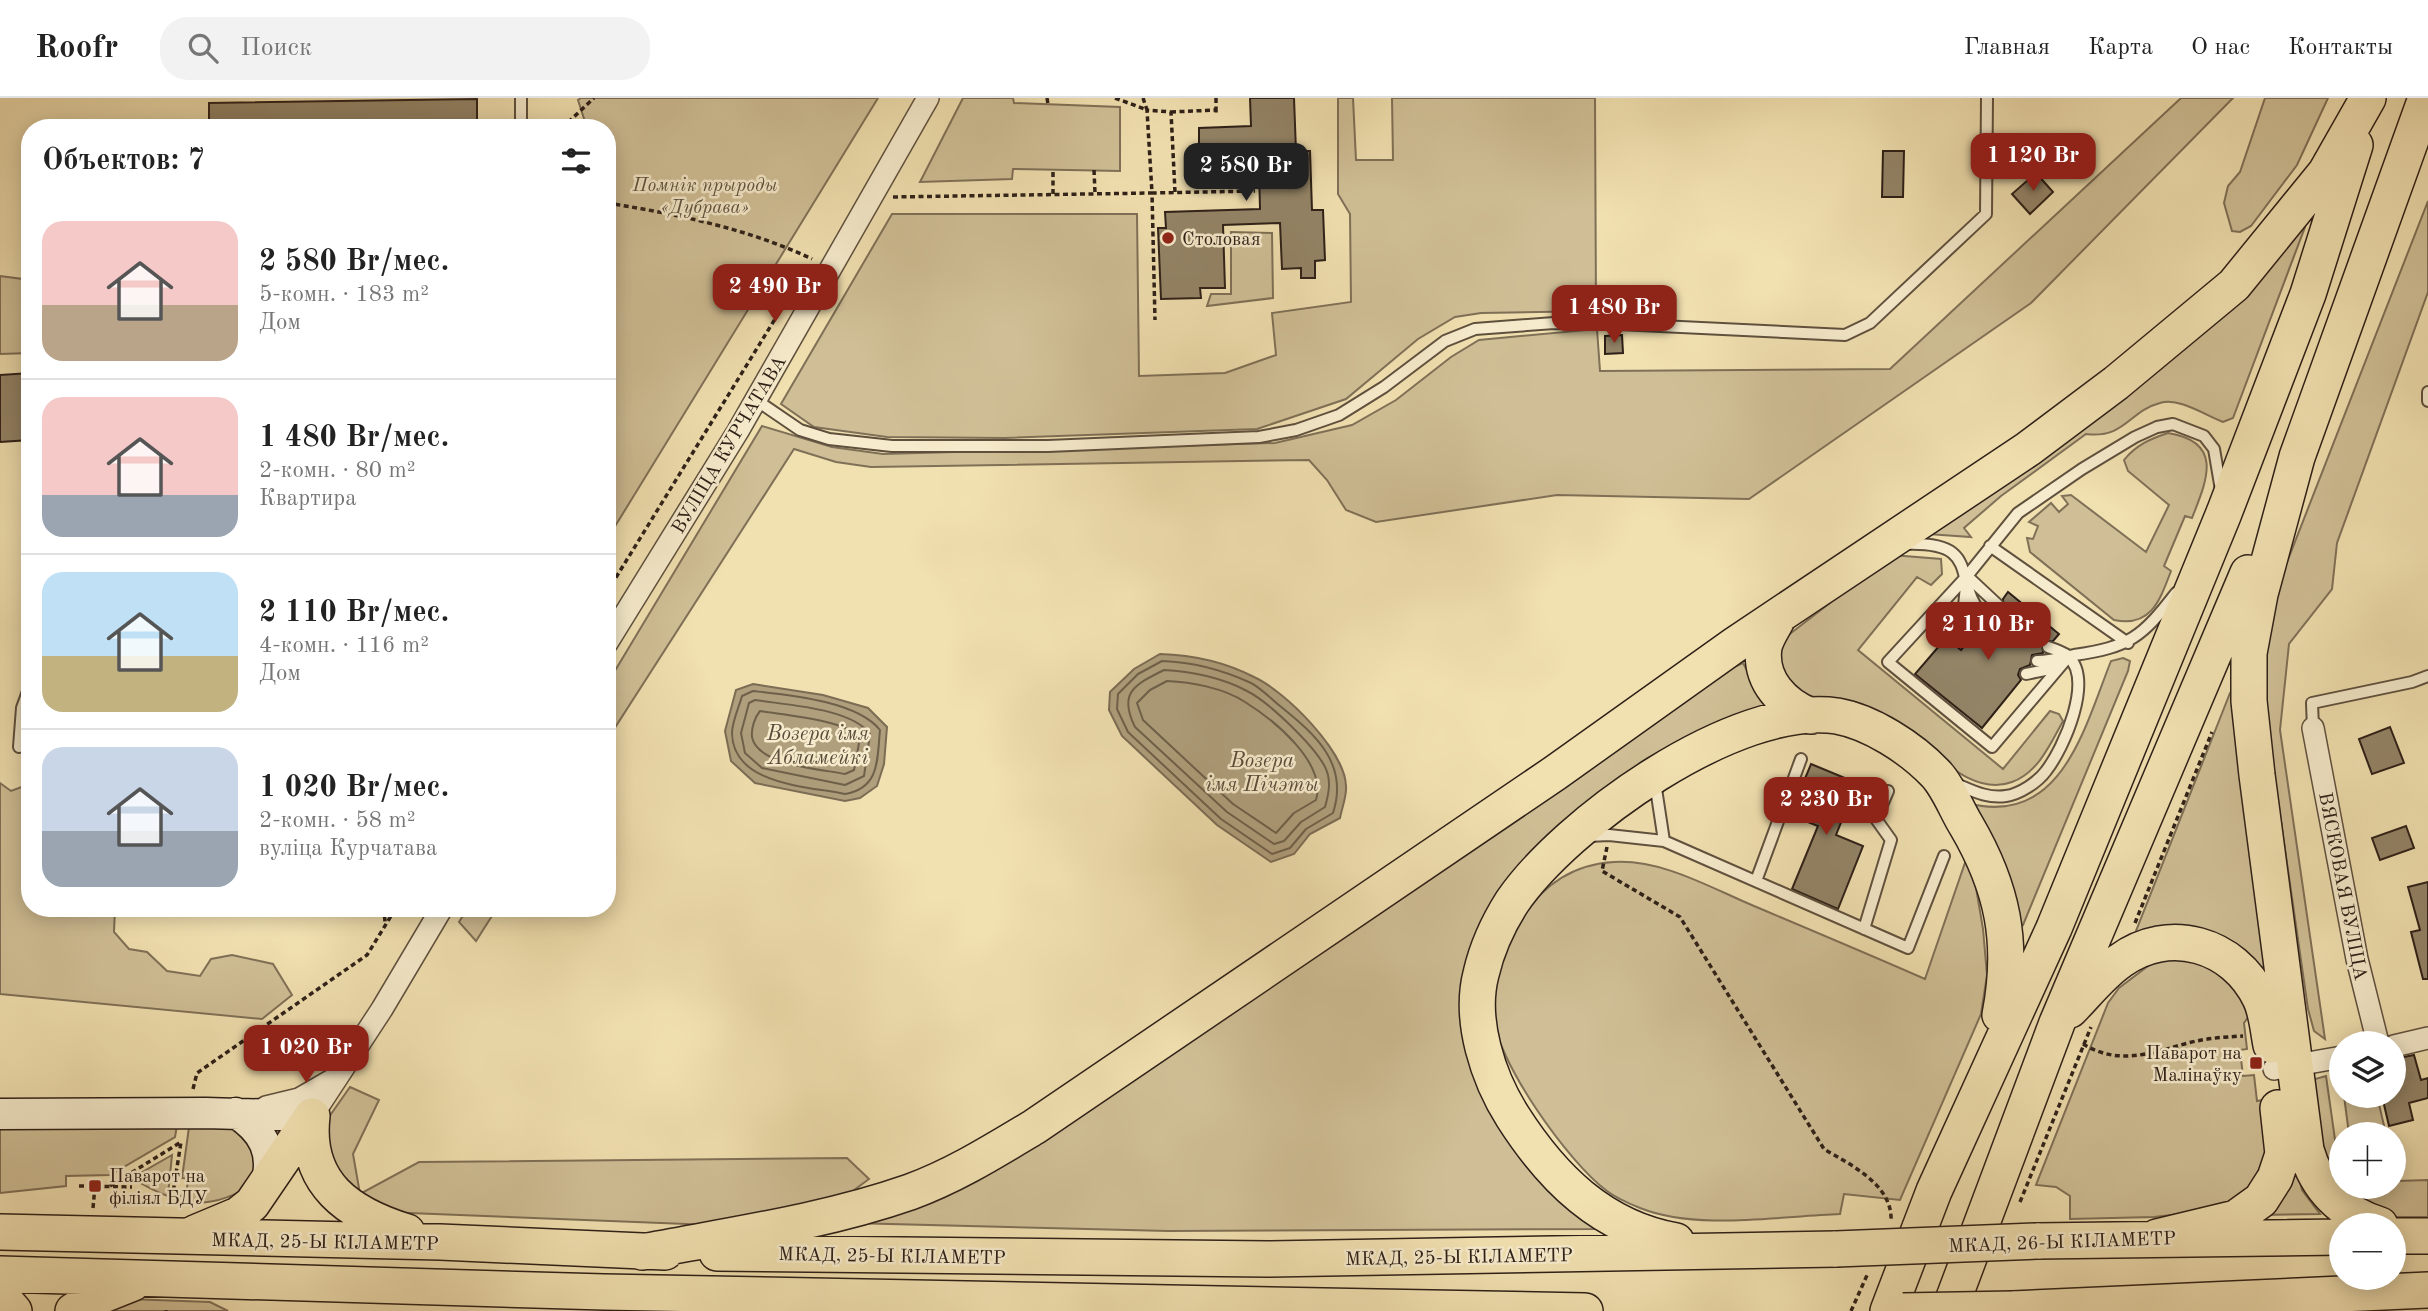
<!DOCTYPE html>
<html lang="ru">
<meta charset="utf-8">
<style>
:root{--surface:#fff;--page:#f2f2f2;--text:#222;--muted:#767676;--line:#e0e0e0;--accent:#8f2418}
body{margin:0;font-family:"Old Standard TT",serif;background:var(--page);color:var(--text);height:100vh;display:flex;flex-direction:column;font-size:26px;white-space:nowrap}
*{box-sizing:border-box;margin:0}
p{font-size:23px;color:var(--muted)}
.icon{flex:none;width:38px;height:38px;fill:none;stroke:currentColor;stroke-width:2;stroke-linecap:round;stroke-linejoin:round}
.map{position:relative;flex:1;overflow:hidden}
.panel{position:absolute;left:21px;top:21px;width:595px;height:798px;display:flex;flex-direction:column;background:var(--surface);border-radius:28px;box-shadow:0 4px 18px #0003}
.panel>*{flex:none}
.controls{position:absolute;left:2329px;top:933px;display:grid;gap:14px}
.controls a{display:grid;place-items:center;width:77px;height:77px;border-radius:50%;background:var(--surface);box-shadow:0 4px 18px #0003;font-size:35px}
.price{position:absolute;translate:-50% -60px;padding:0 16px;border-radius:14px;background:var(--accent);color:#fff;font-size:23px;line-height:46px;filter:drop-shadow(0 2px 4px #0008)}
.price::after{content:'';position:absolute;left:50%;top:42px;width:21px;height:16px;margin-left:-10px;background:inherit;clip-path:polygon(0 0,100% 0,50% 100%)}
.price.selected{background:#222;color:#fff}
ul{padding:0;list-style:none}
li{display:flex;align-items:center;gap:21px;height:175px;padding:0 21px}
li+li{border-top:2px solid var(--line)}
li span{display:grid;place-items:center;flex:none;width:196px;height:140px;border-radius:21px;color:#555}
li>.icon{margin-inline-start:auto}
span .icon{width:84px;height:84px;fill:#fffc;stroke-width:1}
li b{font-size:30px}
h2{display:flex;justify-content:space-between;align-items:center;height:84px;padding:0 21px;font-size:30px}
header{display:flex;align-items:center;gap:42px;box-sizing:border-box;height:98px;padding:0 35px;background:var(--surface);border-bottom:2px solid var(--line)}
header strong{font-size:33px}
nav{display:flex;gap:38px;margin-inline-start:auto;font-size:24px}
.search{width:490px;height:63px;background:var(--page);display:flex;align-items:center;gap:18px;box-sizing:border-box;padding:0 24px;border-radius:28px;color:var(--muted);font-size:26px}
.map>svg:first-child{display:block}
.green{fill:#d0bf96;stroke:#7f7057;stroke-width:2}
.water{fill:#af9f7c;stroke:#7b6c54;stroke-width:2}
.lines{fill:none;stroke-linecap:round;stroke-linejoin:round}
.shore{stroke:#6e604a;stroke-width:2}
.building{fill:#938467;stroke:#2e2018;stroke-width:2}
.service-casing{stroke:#5f503e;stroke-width:14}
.minor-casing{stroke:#5f503e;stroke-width:24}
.secondary-casing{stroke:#2e2018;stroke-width:33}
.trunk-casing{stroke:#2e2018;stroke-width:38}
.path{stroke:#2e2018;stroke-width:3.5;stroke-dasharray:5 3.5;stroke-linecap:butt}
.service{stroke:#f6ebcc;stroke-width:10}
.minor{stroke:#f6ebcc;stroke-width:21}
.secondary{stroke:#f6ebcc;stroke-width:30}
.trunk{stroke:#f1e0b0;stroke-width:35}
.trunk-bridge-casing{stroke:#2e2018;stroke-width:38;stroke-linecap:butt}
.trunk-bridge{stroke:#f1e0b0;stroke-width:35}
.poi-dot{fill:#8f2418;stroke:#f6ebcc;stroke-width:2.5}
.labels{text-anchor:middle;stroke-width:5;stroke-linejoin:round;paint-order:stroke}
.park-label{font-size:19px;font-style:italic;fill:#5f503e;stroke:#f6ebcc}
.poi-label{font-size:19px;fill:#2e2018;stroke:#f6ebcc;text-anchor:start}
.street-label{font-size:19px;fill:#2e2018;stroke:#f6ebcc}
.water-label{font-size:21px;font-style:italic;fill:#5b4c3b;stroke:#f6ebcc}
</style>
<header>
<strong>Roofr</strong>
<div class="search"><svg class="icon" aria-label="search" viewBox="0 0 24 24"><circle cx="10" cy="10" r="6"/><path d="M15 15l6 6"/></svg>Поиск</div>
<nav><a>Главная</a><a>Карта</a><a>О нас</a><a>Контакты</a></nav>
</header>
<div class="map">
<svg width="2428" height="1213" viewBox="0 0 2428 1213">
<rect width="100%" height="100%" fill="#f1e0b0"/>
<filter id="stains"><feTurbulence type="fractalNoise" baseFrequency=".00286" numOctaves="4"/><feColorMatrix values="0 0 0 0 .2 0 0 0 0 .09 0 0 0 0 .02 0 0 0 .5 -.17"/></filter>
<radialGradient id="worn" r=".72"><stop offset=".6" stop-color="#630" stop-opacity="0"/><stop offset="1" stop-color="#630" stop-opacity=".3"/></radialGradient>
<!-- green -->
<path class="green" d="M581 0H878L614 430 607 426V30H587L578 2Z
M963 0H1013L1014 5 1120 9V73L1013 71 1012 81 920 84Z
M1338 0H1353L1356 62H1393L1392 0H1595L1596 213 1481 215 1455 219 1418 241 1346 301 1257 331 1005 340 887 339 814 329 781 306 892 116H1137L1139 278 1225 275 1276 257 1272 215 1351 204 1350 116 1338 96Z
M2181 0H2233L2031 205 1749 401 1557 397 1376 424 1346 412 1327 382 1309 362 871 369 836 364 794 351 607 642V586L762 328 832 349 883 356 1275 345 1352 327 1396 302 1451 259 1479 242 1597 231 1600 273 1890 271Z
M2265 0H2328L2297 67 2251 128 2240 134 2232 133 2224 105 2228 88 2240 74Z
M2428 103V194L2337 445 2332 491 2289 546 2280 632 2325 941 2314 933 2308 911 2261 584 2275 495Z
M2298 124 2305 129 2233 320 2223 324C2205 317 2179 299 2160 305 2129 313 2125 341 2086 336L2001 398 1964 430 1971 439 1927 436Z
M1231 134 1272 135 1273 200 1207 208 1211 196H1231Z
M0 178 30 182V255L0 256Z
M2168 335C2224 344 2207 382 2192 420L2185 418 2164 468 2171 473C2160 502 2151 530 2114 522L2030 454 2027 440 2033 441 2038 428 2029 424 2051 405 2059 414 2068 406 2062 398 2071 397 2146 454 2169 407 2128 373 2124 362C2136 347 2150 341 2168 335Z
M1892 457 1941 461 1942 476 1931 487 1917 479 1858 552 2003 671 2050 613 2059 616 2063 623C2051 645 2038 675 2012 684 1969 700 1929 647 1895 628 1866 612 1827 612 1798 597 1789 592 1782 575 1776 567L1782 542Z
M2123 560 2130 563 2128 573 2023 827 2019 826 1967 705C2061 730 2084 631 2111 563Z
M1743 565 1768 611 1544 750 1472 944 1606 1131 1168 1133 852 1125 1718 576Z
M2230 595 2237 598 2278 910 2264 886 2138 837 2136 833Z
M0 685 11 693 30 686V810H115L114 834 129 851 147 854 167 873 200 878 211 861 232 857 273 866 292 897 262 921 0 896Z
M1967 759 1975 784 1983 831 1987 877 1981 916 1900 1102 1844 1096 1840 1116C1779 1118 1698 1133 1640 1110 1630 1106 1616 1100 1607 1093 1568 1064 1495 962 1492 913 1490 879 1506 847 1523 819 1543 786 1575 766 1614 764 1662 761 1711 790 1754 808 1811 832 1868 856 1925 881Z
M468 810H497L476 843 459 824Z
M2167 855 2212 864 2242 898 2249 918 2244 925 2247 951 2240 952 2243 978 2254 977 2257 1003 2263 1002 2266 1062 2250 1095 2206 1113 2154 1119 2070 1121V1098L2056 1089 2036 1087 2108 905 2119 890 2148 868 2147 862Z
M2326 978 2341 1084 2359 1102 2357 1089 2394 1088V1072L2397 1083 2428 1082V1119H2394L2334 1096 2309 990 2315 981Z
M350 989 379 1002 353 1056 360 1096 419 1064 847 1060 869 1081 846 1098 712 1127 384 1114 354 1103 322 1042 329 1019Z
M2344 998H2377L2386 1036H2349Z
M2284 1005 2302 1092 2320 1116 2262 1117Z
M177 1027 175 1039 110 1077 66 1078V1088L0 1095V1031Z
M189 1029 234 1031 251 1039 258 1083C211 1115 179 1109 132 1080L172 1057 168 1097 186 1098 188 1081 182 1080Z
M128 1201 210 1204 228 1213H90Z"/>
<!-- water -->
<path class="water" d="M1160 556C1192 557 1225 564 1254 579 1285 593 1345 653 1346 688 1347 697 1342 710 1340 720L1310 736 1294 756 1271 764 1217 727 1122 638 1109 612 1110 594 1134 571Z
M753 586 823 597 868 610 887 629 884 666 877 688 860 700 845 703 755 685 731 663 725 633 736 592Z"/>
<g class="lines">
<!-- shore -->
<path class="shore" d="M1162 563C1192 564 1223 572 1251 585 1261 590 1271 601 1280 608 1316 637 1349 666 1333 715L1306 731 1290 750 1272 756 1221 721 1128 634 1117 611 1118 596 1138 576Z
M1164 572C1191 573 1223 580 1247 593 1269 604 1312 646 1324 667 1332 681 1329 695 1325 709L1301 724 1284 743 1274 746 1227 714 1135 629C1118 595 1134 587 1164 572Z
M1167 583C1191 584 1224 590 1245 604 1274 622 1327 665 1316 702L1294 715 1276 735 1233 706 1143 622 1137 605 1150 592Z
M753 593C789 597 857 603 880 632 877 662 880 690 845 696 806 688 733 687 732 635 732 624 739 609 742 598Z
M755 602C786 607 851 610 870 636L864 678 845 687 762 670 745 655 741 635 749 605Z
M760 613C782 617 847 622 860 640L854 672 845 676C820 671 757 667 752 639 751 630 755 619 760 613Z"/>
</g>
<!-- building -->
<path class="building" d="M1250 0H1294L1296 53H1310L1312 112H1323L1325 162 1315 163V180H1301V170L1282 171 1280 125 1223 127 1225 190H1200L1201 200 1161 201 1158 130H1166L1165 114 1260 111 1259 73 1213 74 1212 55 1199 56V30L1251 28Z
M477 1V30H209V5Z
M1883 53H1904L1903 99H1882Z
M2036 75 2053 94 2030 116 2012 96Z
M1622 237 1623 255 1605 256V238Z
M30 275V342L0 344V277Z
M2008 494 2059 536 2053 543 2042 544 2043 555 2032 557 2030 567 2020 571 2018 577 2021 582 1982 630 1915 576 1946 540 1961 552 1970 541H1980L1983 535 1980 529 1993 527 1995 520 1992 514 2004 512 2003 501Z
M2390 629 2404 665 2372 676 2359 641Z
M1811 666 1857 685 1836 737 1863 748 1838 811 1792 791 1818 728 1790 717Z
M2406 728 2414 750 2380 762 2372 740Z
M2428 784V881H2423L2411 834 2420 832 2408 789Z
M2414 957 2421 982 2428 980V1000L2409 1005 2413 1022 2389 1028 2382 998H2394V961Z"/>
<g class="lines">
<!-- service casing -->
<g class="service-casing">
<path id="service" d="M521 0V30
M2428 294V303
M756 302 800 332 829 341 892 348H1048L1259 339 1296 332 1339 317 1384 289 1445 243 1475 231 1554 225 1618 226 1845 237 1870 225 1986 116 1987 0
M1905 446C1987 443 1948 486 1987 521
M1990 448 2128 545
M1967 478 1998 507
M30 480V508
M1966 488 1963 518 1975 535
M2069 558 1992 649 1888 564 1967 478 2018 415 2082 371 2135 339 2157 329 2173 326 2204 338 2214 351 2221 392
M2037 563C2051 563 2061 560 2074 557 2130 549 2142 539 2176 495
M2026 576 2045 572 2060 563
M2313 630 2312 605 2412 584 2428 578
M19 649 22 610 30 588
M1655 684 1664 743
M1954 685C1971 692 1987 701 2006 698 2020 696 2038 684 2046 673 2064 650 2094 582 2068 558 2063 554 2054 551 2048 549
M1589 738 1609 737 1664 743 1908 850 1944 758
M1756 783 1801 661
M1864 831 1891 742 1876 721 1888 693"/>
</g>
<!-- minor casing -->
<g class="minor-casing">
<path id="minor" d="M607 545 738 333 928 0
M2313 630 2357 861 2378 945
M2394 948 2428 940
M2274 971 2342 959
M266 1009 299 1001 332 982
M312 1018 382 911 442 810"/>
</g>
<!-- secondary casing -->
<g class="secondary-casing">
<path id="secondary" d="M236 1015C264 1033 275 1055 266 1088
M0 1016 206 1015 312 1018"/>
</g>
<!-- trunk casing -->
<g class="trunk-casing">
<path id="trunk" d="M1779 518C1774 528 1766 539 1764 549 1759 582 1783 607 1811 618
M2070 912C2086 896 2101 876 2120 863 2169 827 2234 846 2260 900 2267 914 2268 932 2271 947
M312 1018C304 1086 349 1116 407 1134
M2380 1127C2342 1115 2317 1091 2306 1052L2257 677 2249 603V555L2260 496 2297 359 2426 0
M0 1134 440 1144 665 1154
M195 1135 238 1117 252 1106 312 1018
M2394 1138H2428
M2157 1139 2236 1120 2261 1102 2275 1080 2283 1056 2278 1010
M1676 1143C1602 1130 1552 1080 1513 1019 1488 980 1469 922 1481 876 1487 850 1498 826 1512 804 1566 725 1736 603 1837 618 1871 624 1911 650 1935 675 1948 688 1956 711 1966 727 2003 790 2014 845 2000 917
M2037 1143 2342 1139
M642 1154C731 1137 824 1124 910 1094 954 1078 994 1053 1034 1029L1555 675 1736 546 2028 351 2116 285 2234 187 2326 74 2368 0
M717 1155 1268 1161 1836 1151
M0 1176 604 1194 1585 1213
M0 1197 14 1213
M2013 1211 2428 1192
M73 1213 93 1201 133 1185
M1888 1213 1934 1093 2054 830 2224 415 2308 196 2355 47
M1949 1213 2057 925 2248 475"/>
</g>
<!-- path -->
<path class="path" d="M1047 0 1048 6
M1115 0 1147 12
M1143 0 1147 12
M1216 0V12
M1171 14 1216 12V18
M562 30 594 0
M1094 72 1095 95
M1175 94 1171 14 1147 12 1152 95 1255 93
M1053 96V72
M893 99 1152 95 1155 222
M607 105C677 116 749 131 812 161
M607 494 804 174
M607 571 612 563
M1607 749 1602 773 1680 819 1824 1051C1851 1067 1893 1087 1891 1123
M384 810 385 824
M2135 825 2212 634
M2083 946C2119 968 2151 955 2188 945 2207 940 2225 939 2243 938
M193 991 197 975 367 857 396 810
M79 1088 132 1089
M110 1088 181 1044 173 1095
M2020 1104 2091 929
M93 1110 95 1088
M166 1212V1213
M1851 1213 1868 1175"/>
<!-- service -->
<use href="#service" class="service"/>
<!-- minor -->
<use href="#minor" class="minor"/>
<!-- secondary -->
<use href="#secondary" class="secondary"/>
<!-- trunk -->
<use href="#trunk" class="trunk"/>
<!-- trunk-bridge casing -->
<g class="trunk-bridge-casing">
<path id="trunk-bridge" d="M1836 1151 2037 1143
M1903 1213 2013 1211"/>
</g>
<!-- trunk-bridge -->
<use href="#trunk-bridge" class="trunk-bridge"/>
</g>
<!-- markers -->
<g class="poi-dot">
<circle cx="1168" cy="140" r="7"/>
<rect x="2249" y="958" width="14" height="14" rx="3.5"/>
<rect x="88" y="1081" width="14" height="14" rx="3.5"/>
</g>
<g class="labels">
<!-- park labels -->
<g class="park-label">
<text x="705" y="93">Помнік прыроды<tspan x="705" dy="22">«Дубрава»</tspan></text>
</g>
<!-- poi labels -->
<g class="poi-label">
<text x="1182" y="147">Столовая</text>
<text x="2242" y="961" text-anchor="end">Паварот на<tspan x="2242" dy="22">Малінаўку</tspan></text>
<text x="109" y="1084">Паварот на<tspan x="109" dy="22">філіял БДУ</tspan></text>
</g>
<!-- street labels -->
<g class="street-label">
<text transform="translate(728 346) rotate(-59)" y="7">ВУЛІЦА КУРЧАТАВА</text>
<text transform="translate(2344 788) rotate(79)" y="7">ВЯСКОВАЯ ВУЛІЦА</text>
<text transform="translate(325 1143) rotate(1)" y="7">МКАД, 25-Ы КІЛАМЕТР</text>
<text transform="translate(2062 1143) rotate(-2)" y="7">МКАД, 26-Ы КІЛАМЕТР</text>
<text transform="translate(892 1157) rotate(1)" y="7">МКАД, 25-Ы КІЛАМЕТР</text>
<text transform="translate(1459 1158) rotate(-1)" y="7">МКАД, 25-Ы КІЛАМЕТР</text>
</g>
<!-- water labels -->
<g class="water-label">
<text x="818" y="642">Возера імя<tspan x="818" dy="24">Абламейкі</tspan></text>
<text x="1262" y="669">Возера<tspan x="1262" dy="24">імя Пічэты</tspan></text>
</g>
</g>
<rect width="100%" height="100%" filter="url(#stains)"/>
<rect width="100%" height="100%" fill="url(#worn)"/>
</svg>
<div class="controls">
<a><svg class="icon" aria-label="layers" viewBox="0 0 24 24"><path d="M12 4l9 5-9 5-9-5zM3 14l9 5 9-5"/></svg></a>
<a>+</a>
<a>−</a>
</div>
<b class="price" style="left:2033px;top:95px">1 120 Br</b>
<b class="price selected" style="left:1246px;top:105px">2 580 Br</b>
<b class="price" style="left:775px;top:226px">2 490 Br</b>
<b class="price" style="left:1614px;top:247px">1 480 Br</b>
<b class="price" style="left:1988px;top:564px">2 110 Br</b>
<b class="price" style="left:1826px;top:739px">2 230 Br</b>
<b class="price" style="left:306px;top:987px">1 020 Br</b>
<section class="panel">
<h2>Объектов: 7<svg class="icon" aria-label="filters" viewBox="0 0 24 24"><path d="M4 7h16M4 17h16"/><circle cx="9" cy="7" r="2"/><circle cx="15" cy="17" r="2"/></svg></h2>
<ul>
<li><span style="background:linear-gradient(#f6c9c9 60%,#b9a48a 0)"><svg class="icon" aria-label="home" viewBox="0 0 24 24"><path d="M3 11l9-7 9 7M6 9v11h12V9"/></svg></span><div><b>2 580 Br/мес.</b><p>5-комн. · 183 m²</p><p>Дом</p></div></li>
<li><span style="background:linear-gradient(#f6c9c9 70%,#9aa5b1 0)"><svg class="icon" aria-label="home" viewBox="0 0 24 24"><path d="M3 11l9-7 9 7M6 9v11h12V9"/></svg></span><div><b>1 480 Br/мес.</b><p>2-комн. · 80 m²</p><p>Квартира</p></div></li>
<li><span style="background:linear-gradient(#bfe0f5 60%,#c2b280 0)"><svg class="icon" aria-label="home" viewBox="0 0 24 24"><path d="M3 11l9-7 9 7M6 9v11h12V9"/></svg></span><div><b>2 110 Br/мес.</b><p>4-комн. · 116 m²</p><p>Дом</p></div></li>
<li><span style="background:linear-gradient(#c9d6e8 60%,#9aa5b1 0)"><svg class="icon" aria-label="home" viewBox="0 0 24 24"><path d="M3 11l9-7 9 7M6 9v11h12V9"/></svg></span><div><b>1 020 Br/мес.</b><p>2-комн. · 58 m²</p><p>вуліца Курчатава</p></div></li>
</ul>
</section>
</div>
